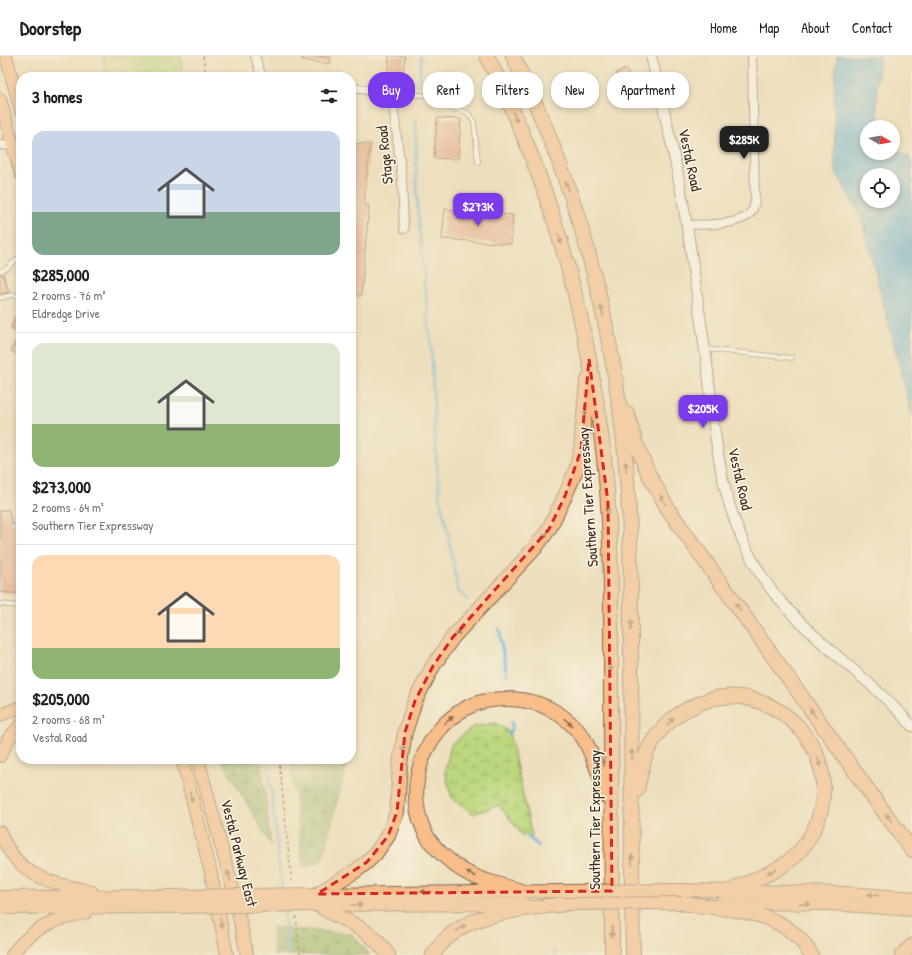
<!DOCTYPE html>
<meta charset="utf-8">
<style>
:root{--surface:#fff;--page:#f2f2f2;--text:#202124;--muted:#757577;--line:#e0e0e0;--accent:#7c3aed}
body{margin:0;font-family:"Patrick Hand",sans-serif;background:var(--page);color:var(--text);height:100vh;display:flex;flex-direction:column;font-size:15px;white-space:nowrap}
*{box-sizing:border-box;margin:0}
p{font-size:13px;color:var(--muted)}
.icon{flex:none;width:22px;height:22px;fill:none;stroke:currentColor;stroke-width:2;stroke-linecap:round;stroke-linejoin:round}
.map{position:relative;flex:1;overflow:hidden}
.sheet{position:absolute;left:16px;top:16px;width:340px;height:692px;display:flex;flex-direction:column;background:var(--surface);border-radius:16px;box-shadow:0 2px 6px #0003}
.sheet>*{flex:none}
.banner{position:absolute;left:368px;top:16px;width:380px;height:36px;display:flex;gap:8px}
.needle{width:26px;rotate:99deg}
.tools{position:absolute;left:860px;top:64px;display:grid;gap:8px}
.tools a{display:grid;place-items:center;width:40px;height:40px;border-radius:50%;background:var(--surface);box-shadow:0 2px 6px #0003;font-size:20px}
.price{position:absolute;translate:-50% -34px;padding:0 9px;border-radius:8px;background:var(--accent);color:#fff;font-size:13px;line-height:26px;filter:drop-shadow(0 1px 2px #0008)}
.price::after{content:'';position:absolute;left:50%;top:24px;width:12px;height:9px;margin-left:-6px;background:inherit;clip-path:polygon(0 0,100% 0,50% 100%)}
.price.selected{background:#222;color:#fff}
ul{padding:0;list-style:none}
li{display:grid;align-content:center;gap:8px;height:212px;padding:0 16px}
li+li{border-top:1px solid var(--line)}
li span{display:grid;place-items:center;height:124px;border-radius:12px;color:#555}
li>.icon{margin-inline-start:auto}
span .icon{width:72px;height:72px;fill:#fffc;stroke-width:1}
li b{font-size:17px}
h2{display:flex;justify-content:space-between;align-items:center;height:48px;padding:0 16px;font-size:17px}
.tag{padding:0 14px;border-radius:16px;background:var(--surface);box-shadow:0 2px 6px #0003;font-size:14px;line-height:36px}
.tag.selected{background:var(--accent);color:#fff}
header{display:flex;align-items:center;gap:24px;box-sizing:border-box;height:56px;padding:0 20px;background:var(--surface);border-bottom:1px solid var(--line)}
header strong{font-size:19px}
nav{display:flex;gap:22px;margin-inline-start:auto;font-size:14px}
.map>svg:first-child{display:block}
.forest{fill:url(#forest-firs);stroke:#687145}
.wetland{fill:url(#wetland-marsh);stroke:#7c804e}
.water{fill:url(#water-ripples);stroke:#4e6f7e;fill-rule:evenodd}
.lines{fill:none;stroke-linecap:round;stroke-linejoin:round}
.stream{stroke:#61b4dd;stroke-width:2.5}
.building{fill:url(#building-cross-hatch)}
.service-casing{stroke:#796956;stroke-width:5.5}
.minor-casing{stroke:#796956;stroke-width:10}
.tertiary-casing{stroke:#796956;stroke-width:12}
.primary-casing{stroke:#796956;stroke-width:14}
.motorway-casing{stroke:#796956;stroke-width:16}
.path{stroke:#796956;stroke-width:1.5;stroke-dasharray:3 3;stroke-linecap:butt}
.service{stroke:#fff;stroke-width:4}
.minor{stroke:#fff;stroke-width:8}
.tertiary{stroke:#fff;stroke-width:10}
.primary{stroke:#f8bd89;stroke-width:12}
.motorway{stroke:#f8bd89;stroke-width:14}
.primary-bridge-casing{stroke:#796956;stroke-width:14;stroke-linecap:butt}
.primary-bridge{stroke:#f8bd89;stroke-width:12}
.oneway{fill:#906c4e}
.marked{fill:none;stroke:#d62828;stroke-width:3;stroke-dasharray:8 5;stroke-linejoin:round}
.labels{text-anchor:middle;stroke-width:3;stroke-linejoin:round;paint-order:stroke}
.street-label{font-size:15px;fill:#3b2a1e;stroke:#fcf5e5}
</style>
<header>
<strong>Doorstep</strong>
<nav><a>Home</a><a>Map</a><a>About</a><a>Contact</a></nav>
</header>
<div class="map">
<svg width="912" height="899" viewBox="0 0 912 899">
<defs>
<pattern id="forest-firs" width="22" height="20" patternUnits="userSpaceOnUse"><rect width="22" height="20" fill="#95b86c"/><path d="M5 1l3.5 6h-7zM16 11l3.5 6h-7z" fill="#7b9658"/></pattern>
<pattern id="wetland-marsh" width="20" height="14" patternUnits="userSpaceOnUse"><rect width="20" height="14" fill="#bcd77d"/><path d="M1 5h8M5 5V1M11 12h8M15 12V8" fill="none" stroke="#a2b96c"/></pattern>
<pattern id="water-ripples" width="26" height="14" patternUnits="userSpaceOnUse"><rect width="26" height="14" fill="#61b4dd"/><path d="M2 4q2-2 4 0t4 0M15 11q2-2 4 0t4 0" fill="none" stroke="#5193b3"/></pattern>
<pattern id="building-cross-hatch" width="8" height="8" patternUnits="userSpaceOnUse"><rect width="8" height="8" fill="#eb9f82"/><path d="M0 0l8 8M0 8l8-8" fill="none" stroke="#c0826a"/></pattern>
</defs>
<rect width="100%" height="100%" fill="#fcf5e5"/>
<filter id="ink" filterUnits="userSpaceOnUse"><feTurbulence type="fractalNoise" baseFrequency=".025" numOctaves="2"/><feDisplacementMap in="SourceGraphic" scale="8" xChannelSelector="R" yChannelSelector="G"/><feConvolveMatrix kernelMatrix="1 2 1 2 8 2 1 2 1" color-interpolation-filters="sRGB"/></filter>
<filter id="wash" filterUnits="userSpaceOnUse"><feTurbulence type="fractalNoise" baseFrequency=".012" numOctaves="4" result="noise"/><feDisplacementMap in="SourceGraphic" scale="16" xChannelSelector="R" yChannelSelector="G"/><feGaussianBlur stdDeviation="0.9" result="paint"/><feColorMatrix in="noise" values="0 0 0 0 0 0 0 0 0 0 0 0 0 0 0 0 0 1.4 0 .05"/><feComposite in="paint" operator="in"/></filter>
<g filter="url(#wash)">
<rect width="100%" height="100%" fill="#eddfbd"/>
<!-- forest -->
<path class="forest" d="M221 703H261L271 789Z
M291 703H348L322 805 303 811Z
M272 871 352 878 370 899H274Z"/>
<!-- wetland -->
<path class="wetland" d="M102 0H181L183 21H107Z
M496 667 509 676 532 780H523L499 749 473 758 452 742 445 715 451 689 473 671Z"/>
<!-- water -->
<path class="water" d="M837 0H881C877 24 875 47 879 71H867V97H893V92L909 101 912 108V359L861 161 835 115 834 35ZM867 119H893V145H867Z"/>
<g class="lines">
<!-- stream -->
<path class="stream" d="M419 29 421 0
M416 62V119L418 158 432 303 435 385 440 444 448 476 458 535 468 543
M498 572 501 576 500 581 507 619
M509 677 512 672V665
M268 703 282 835
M527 780 539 790
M284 854 288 899
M555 899V896"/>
</g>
<g id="blocks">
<!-- building -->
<path class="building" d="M303 0H330V8L302 4Z
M389 0H405L403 18 388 16Z
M627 13 631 25 621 29 616 17Z
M437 62 461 63 458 103 434 102Z
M351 87 370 88 364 149H369L361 240 351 239Z
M445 153 513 159 511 188 442 183Z
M0 218H3L9 236 0 238Z
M16 261 21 264V300L11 295 21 277 11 272Z
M8 453 12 468H15L21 489V538L0 536V455Z"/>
</g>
</g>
<g filter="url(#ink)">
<use href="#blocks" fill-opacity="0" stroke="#796956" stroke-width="1"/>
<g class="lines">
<!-- service casing -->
<g class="service-casing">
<path id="service" d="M390 38 402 37 431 40 447 50 468 57 474 66 478 106
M0 215 6 213 17 203
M0 242 12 239 20 240
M705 293 792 302
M0 548 21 550"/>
</g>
<!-- minor casing -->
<g class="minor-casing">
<path id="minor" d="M255 0 260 16 264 21
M351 32 385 36 390 38 392 40 402 122 404 173
M0 89 13 90 21 88
M687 169C704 168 745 171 753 153 754 150 755 146 755 143L752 0"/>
</g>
<!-- tertiary casing -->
<g class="tertiary-casing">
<path id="tertiary" d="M651 0C662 45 673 90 681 136 688 172 693 210 698 247 702 273 706 299 709 325 716 395 723 461 763 522 803 581 866 617 912 670"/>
</g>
<!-- primary casing -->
<g class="primary-casing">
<path id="primary" d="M6 0 21 55
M0 43 21 118
M0 659 21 651
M0 700 9 682 21 669
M182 703 210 813 227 899
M198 703 236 845 247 899
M0 776C17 821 50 827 91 835
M681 834 848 837 912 842
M317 838 564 835
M0 841 174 840
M721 847 831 848 912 854
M318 849 525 848
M0 852 176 851
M12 899C15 894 18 891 22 887 40 869 60 862 85 857"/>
</g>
<!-- motorway casing -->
<g class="motorway-casing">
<path id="motorway" d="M487 0C547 118 584 247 601 378 613 463 611 550 611 636 611 724 612 811 612 899
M513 0C568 110 604 232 620 354 631 432 631 511 631 591 632 674 632 757 632 841L633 899
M627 357 635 385 648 417 668 453 873 741 912 794
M637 734C640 722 642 708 647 696 656 676 674 658 694 650 704 645 714 641 725 641 741 639 758 644 772 651 827 680 840 747 800 795 782 815 753 824 729 835
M521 835C499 828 475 824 456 810 446 802 435 793 428 782 401 736 422 673 470 650 486 643 504 642 521 644 545 647 567 660 582 680 585 684 587 689 589 693 596 709 602 725 607 741
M317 838 357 814 367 806 375 798 388 780 397 756 400 708 405 676 415 645 433 610 453 581 535 492 549 473 565 440 576 414 581 394 587 325
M682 847C728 854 786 852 811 899
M318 849C343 865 371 872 388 899
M433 899C459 855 520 854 565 848
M902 899 912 890"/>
</g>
<!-- path -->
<path class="path" d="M203 0 206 21
M279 703 292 828
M296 860 300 899"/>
<!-- service -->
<use href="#service" class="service"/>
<!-- minor -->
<use href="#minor" class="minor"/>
<!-- tertiary -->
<use href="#tertiary" class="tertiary"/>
<!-- primary -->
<use href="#primary" class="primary"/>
<!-- motorway -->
<use href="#motorway" class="motorway"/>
<!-- primary-bridge casing -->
<g class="primary-bridge-casing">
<path id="primary-bridge" d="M564 835 681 834
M174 840 317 838
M565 848 682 847
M176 851 318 849"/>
</g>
<!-- primary-bridge -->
<use href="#primary-bridge" class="primary-bridge"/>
</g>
<!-- one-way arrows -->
<defs><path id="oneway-solid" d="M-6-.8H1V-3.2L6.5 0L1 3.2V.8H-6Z"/></defs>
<g class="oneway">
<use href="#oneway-solid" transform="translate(515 61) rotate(66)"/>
<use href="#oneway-solid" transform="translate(567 130) rotate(-110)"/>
<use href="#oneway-solid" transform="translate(560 183) rotate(73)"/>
<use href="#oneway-solid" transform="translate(602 255) rotate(-102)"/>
<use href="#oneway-solid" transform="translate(585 355) rotate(94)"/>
<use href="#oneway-solid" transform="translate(626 411) rotate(-96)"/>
<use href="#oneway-solid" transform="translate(663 444) rotate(-120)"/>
<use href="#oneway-solid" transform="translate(608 452) rotate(88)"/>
<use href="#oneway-solid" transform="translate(546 478) rotate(125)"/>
<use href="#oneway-solid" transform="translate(738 551) rotate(-125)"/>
<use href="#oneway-solid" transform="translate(631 569) rotate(-90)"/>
<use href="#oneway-solid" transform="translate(459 575) rotate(133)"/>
<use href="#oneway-solid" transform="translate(611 610) rotate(90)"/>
<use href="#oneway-solid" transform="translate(813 657) rotate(-125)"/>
<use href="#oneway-solid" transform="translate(449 664) rotate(-40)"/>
<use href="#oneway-solid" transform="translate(568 666) rotate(42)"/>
<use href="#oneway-solid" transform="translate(670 666) rotate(-45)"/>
<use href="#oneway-solid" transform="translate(403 690) rotate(99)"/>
<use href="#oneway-solid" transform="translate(632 699) rotate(-90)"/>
<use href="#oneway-solid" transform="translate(819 706) rotate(75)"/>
<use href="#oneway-solid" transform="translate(191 741) rotate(76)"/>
<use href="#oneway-solid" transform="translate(889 762) rotate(-127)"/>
<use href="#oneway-solid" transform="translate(632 804) rotate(-90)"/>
<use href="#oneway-solid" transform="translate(772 815) rotate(152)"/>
<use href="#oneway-solid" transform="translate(471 818) rotate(-151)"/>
<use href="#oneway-solid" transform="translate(229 820) rotate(-105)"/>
<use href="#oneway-solid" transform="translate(426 836) rotate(179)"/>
<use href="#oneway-solid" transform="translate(873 839) rotate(-175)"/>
<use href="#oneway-solid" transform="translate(805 848) rotate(1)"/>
<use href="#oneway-solid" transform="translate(357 849)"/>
<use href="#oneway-solid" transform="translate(221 867) rotate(78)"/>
<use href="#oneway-solid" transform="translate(461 872) rotate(-34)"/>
<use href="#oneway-solid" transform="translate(612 876) rotate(90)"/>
</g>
</g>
<!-- marked area -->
<path d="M0 0H912V899H0ZM589 303 608 446 612 835 317 838 367 806 388 780 397 756 405 676 415 645 433 610 453 581 549 473 565 440 581 394Z" fill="#eddfbd" fill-opacity=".55" fill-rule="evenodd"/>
<path class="marked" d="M589 303 608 446 612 835 317 838 367 806 388 780 397 756 405 676 415 645 433 610 453 581 549 473 565 440 581 394Z"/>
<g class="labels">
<!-- street labels -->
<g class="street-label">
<text transform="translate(385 99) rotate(-96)" y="5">Stage Road</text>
<text transform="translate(690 104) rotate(78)" y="5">Vestal Road</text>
<text transform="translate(740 423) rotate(77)" y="5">Vestal Road</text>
<text transform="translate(588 441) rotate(-94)" y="5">Southern Tier Expressway</text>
<text transform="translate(595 764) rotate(-90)" y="5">Southern Tier Expressway</text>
<text transform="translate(239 797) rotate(76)" y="5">Vestal Parkway East</text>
</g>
</g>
</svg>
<div class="tools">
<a><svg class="needle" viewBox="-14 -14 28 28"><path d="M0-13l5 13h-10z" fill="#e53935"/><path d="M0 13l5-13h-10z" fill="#757577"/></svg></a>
<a><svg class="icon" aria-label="locate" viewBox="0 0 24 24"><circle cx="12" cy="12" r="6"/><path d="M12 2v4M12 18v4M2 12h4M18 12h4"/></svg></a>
</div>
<b class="price selected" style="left:744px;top:104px">$285K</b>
<b class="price" style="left:478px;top:171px">$273K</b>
<b class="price" style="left:703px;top:373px">$205K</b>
<div class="banner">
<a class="tag selected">Buy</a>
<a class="tag">Rent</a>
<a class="tag">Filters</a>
<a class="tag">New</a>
<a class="tag">Apartment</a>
</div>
<section class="sheet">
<h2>3 homes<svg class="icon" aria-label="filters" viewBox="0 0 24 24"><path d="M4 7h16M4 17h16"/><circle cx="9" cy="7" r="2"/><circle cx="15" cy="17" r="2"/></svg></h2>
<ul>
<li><span style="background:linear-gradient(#c9d6e8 65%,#7fa58c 0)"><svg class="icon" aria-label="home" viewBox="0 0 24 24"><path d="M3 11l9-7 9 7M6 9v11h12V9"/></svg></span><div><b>$285,000</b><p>2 rooms · 76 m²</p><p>Eldredge Drive</p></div></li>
<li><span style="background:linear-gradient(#dfe7d0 65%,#8fb573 0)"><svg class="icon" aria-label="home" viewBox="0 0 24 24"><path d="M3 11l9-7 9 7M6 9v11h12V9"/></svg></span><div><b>$273,000</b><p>2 rooms · 64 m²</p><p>Southern Tier Expressway</p></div></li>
<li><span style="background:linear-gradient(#ffd9b3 75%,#8fb573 0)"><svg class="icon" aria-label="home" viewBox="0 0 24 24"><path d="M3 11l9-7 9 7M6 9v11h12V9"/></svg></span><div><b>$205,000</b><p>2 rooms · 68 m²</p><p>Vestal Road</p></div></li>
</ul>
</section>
</div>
